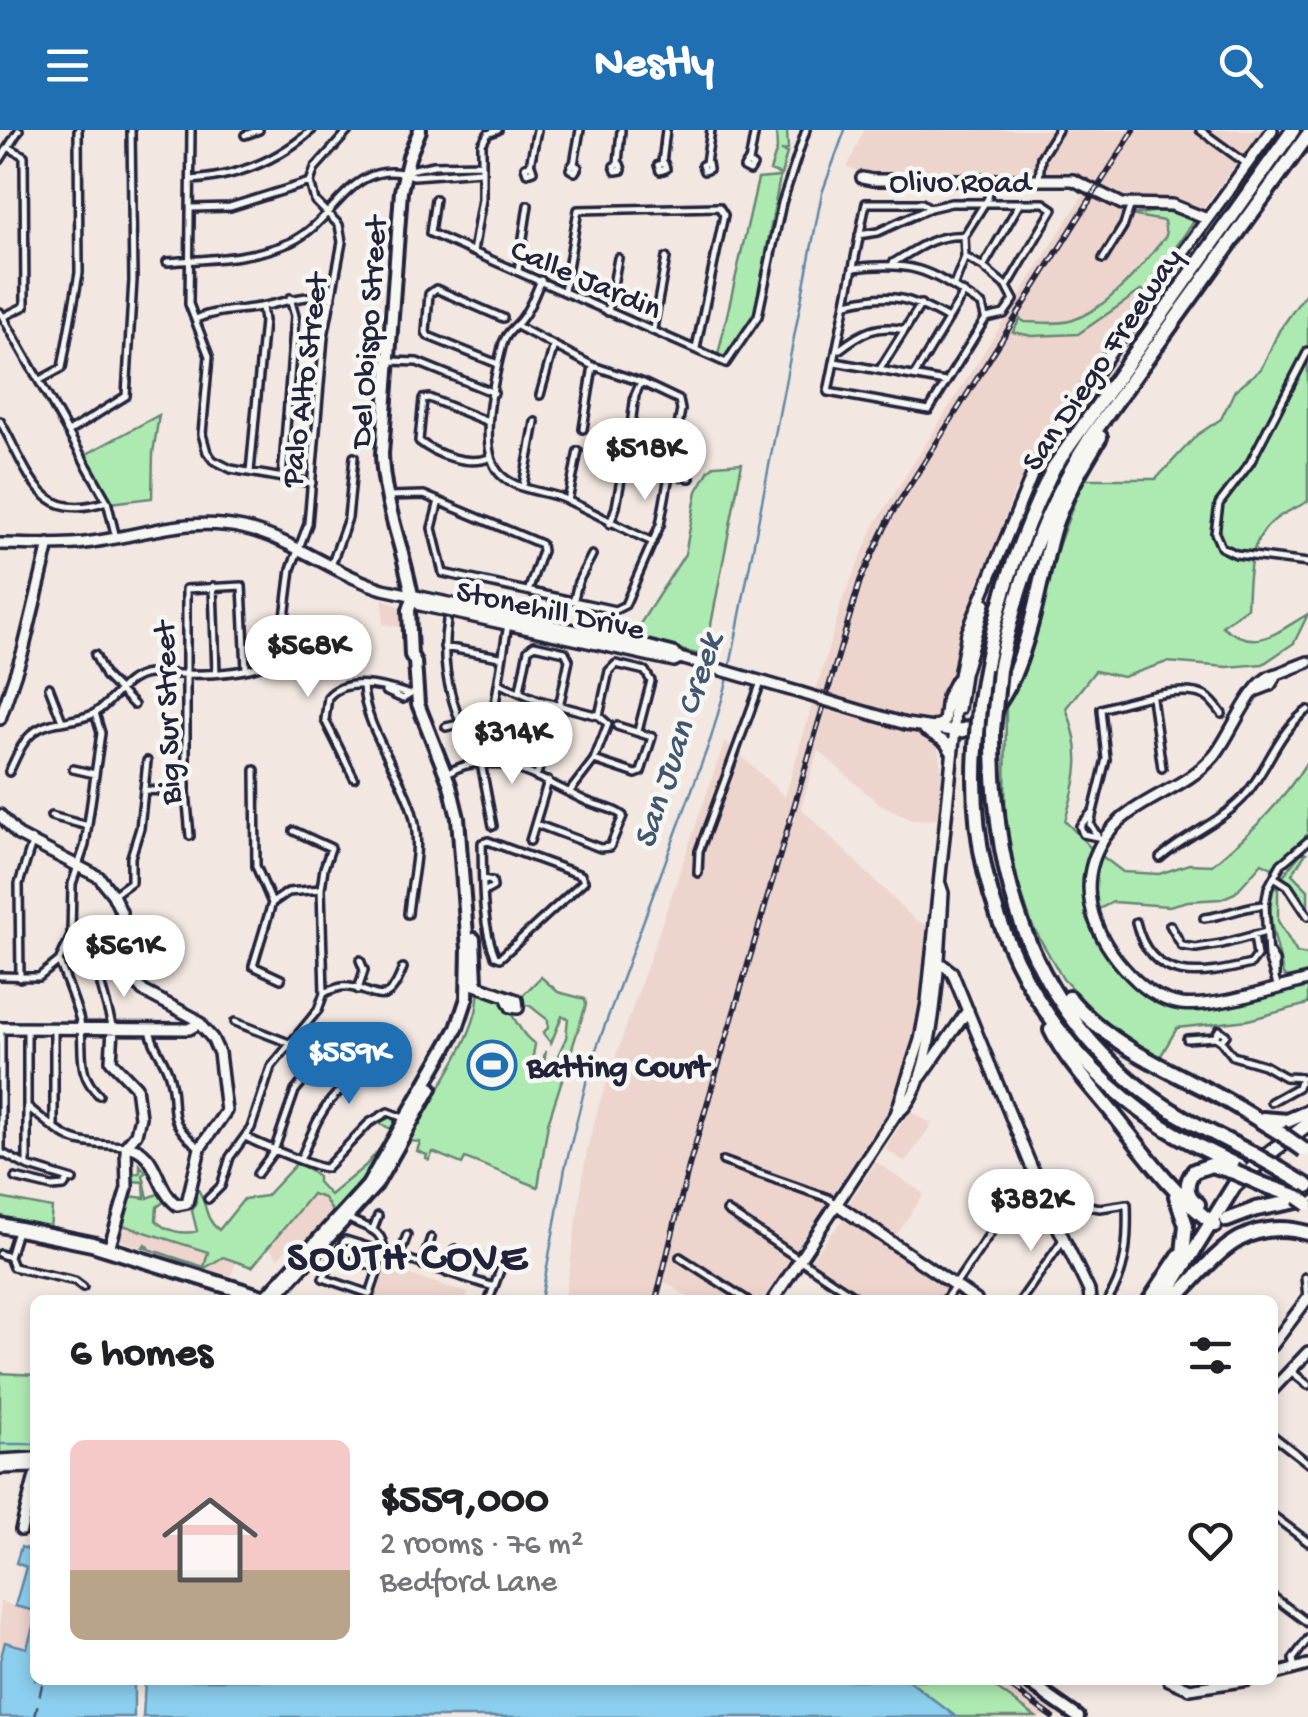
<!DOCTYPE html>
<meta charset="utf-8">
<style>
:root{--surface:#fff;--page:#f2f2f2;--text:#202124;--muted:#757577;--line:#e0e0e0;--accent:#1f6fb2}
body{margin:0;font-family:"Gochi Hand",sans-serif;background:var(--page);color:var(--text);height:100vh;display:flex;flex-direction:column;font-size:38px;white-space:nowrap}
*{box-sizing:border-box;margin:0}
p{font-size:32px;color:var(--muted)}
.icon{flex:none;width:55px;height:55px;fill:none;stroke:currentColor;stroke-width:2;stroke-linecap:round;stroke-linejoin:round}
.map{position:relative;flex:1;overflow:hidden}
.side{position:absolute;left:30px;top:1165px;width:1248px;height:390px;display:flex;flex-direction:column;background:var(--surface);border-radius:15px;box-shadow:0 5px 15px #0003}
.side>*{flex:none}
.price{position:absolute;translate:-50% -85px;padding:0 22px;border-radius:35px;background:#fff;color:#222;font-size:32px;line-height:65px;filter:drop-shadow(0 2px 5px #0008)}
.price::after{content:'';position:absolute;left:50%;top:60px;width:30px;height:22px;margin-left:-15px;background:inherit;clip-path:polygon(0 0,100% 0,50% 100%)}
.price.selected{background:var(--accent);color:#fff}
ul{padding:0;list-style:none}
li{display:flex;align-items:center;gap:30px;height:250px;padding:0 40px}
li+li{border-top:2px solid var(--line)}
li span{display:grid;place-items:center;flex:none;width:280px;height:200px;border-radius:15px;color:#555}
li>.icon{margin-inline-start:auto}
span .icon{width:120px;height:120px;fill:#fffc;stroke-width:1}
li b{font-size:42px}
h2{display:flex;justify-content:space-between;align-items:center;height:120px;padding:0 40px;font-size:42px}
header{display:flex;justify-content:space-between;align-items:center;height:130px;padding:0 40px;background:var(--accent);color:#fff;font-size:45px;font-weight:700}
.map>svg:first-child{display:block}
.built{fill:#edd4cc}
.green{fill:#adeab1;stroke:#688676;stroke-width:2.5}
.water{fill:#8bceed;stroke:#6189a6;stroke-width:2.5}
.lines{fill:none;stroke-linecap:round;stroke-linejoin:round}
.stream{stroke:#6189a6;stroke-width:2.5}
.ferry{stroke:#425670;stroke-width:2.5;stroke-dasharray:12 10;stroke-linecap:butt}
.street-casing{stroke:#22223b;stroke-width:12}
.secondary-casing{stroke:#22223b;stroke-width:16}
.primary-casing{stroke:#22223b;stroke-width:18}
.highway-casing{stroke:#22223b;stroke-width:20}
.street{stroke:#f6f6f2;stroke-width:5}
.secondary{stroke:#f6f6f2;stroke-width:9}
.primary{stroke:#f6f6f2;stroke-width:10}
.highway{stroke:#f6f6f2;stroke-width:12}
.rail-casing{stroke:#22223b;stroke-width:6}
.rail{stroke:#f6f6f2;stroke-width:2.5;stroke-dasharray:8;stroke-linecap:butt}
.secondary-bridge-casing{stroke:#22223b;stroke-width:16;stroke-linecap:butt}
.highway-bridge-casing{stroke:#22223b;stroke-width:20;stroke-linecap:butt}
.secondary-bridge{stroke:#f6f6f2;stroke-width:9}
.highway-bridge{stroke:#f6f6f2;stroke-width:12}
.labels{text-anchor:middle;stroke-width:9;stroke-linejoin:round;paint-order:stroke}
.street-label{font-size:32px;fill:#22223b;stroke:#f6f6f2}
.poi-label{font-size:32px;font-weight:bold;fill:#22223b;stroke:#f6f6f2;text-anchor:start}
.water-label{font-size:35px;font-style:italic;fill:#425670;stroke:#f6f6f2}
.district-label{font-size:42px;font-weight:bold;letter-spacing:2.5px;fill:#22223b;stroke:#f6f6f2}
</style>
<header><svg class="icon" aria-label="menu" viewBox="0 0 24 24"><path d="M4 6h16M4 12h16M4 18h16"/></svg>Nestly<svg class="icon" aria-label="search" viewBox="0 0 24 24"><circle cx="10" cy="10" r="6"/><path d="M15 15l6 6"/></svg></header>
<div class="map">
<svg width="1308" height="1587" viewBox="0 0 1308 1587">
<rect width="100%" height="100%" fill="#f2e7e1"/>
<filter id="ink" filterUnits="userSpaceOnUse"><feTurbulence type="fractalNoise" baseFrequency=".01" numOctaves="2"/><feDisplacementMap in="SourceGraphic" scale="20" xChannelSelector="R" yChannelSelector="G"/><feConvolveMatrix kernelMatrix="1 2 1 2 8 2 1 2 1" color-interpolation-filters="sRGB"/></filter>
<g filter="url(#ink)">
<!-- built -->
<path class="built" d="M864 0H1262L1202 79 1181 71H1136L1131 85 1164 91 1166 106 1108 170 1089 183 1067 192H1025L1032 206 1078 204 1104 184 1142 160 1145 162 1062 276 1014 362 986 443 962 495 941 585 935 591 909 586 832 565 829 581 933 607 937 612 942 646 939 689 912 690 878 673 818 620 801 678 915 790 929 796 913 916 897 965 882 990 762 1170H692L665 1152 660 1170H565L587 1020 599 975 725 611 785 667 843 469 874 396 1085 62 1090 66 1095 56 1070 45 877 46 847 38Z
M383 469 405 479V498L383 494Z
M910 981 932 994 905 1032 885 1019Z
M876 1032 924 1064 895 1107 850 1078 849 1073Z
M312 1063 324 1068 334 1084 304 1117 295 1110 278 1128 268 1116Z
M845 1087 945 1154 946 1159 939 1170H869L813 1133 812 1128Z
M121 1094 209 1122 205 1135 223 1127 236 1131 231 1146 119 1110Z
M383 1137 468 1163 466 1170H370Z
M0 1472 35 1481 27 1518 6 1512 0 1531Z
M985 1550H1014L1065 1587H1036Z"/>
<!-- green -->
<path class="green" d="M776 0H787L788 20 781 21 787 23 781 45 770 41 777 19Z
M780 47 755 182 725 228 718 225 758 49Z
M1160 81 1190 85 1194 91 1145 162 1142 160 1078 204 1032 206 1013 202 1020 189 1025 192C1040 192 1059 195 1073 190 1111 176 1141 137 1166 106L1164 91 1130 85Z
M1308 160V371C1297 378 1282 383 1272 392 1247 414 1249 447 1247 478L1222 496C1257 524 1276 502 1308 484L1294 513 1263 534 1227 537 1167 532 1123 547 1095 541 1066 578C1084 623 1078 645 1065 691L1090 717 1123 742 1159 744 1189 734 1212 735C1252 702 1281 674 1308 630V704L1272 738 1262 733 1235 763 1221 769 1188 771 1169 776 1113 772 1085 786C1140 904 1201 884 1308 855V874L1248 890 1177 898 1159 929 1105 893 1063 849 1032 795 1014 741 1005 689 1006 573 1028 532 1051 435 1083 349H1156L1197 305 1221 289 1235 260 1261 239 1279 201Z
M159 285 153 323 152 368 110 373 85 325Z
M742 333 705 526 626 506 635 494H640L685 424 697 361 709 340 715 335Z
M1302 722 1306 723 1292 744 1308 760V777L1292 754 1282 747Z
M1274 757 1278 758V791L1297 823 1308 825V843L1287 848 1283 845C1279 814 1264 791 1274 757Z
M541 847 558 862 585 869 586 875 548 993 538 1057 465 1028 462 1034 433 1022 429 1030 426 1028 427 1025 417 1021 420 1012 409 1011C428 971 482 902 478 861 511 859 511 899 535 914L532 931 542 933 546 921 544 932 553 936 566 908 568 888 562 886 551 913 543 903 548 898V890L529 875 524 876 520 868Z
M391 987 397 995 373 1037 334 1084 324 1068 312 1064 252 1137 223 1127 205 1138 143 1117 145 1114 151 1120 204 1137 208 1122 123 1095 119 1110 118 1105 129 1066 145 1068 144 1052 132 1051V1044L140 1043V1035L146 1043 143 1045 148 1068 160 1063 165 1071 157 1077 156 1090C164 1101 184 1105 197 1101L192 1081 196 1073V1057C208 1070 202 1087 219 1100L244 1069 266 1066 298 1032 318 1047V1052L330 1065 365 1036 384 1014 391 999 379 993Z
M0 1068 52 1078 50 1098 0 1087Z
M0 1243 35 1245V1323L0 1324Z
M908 1550H985L1036 1587H956Z"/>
<!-- water -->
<path class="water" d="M21 1417 35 1421V1481L15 1476 26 1437 16 1433Z
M35 1489V1550H115L134 1555V1587H0V1531L5 1512 27 1518Z
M145 1550H908L956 1587H143Z"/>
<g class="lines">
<!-- stream -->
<path class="stream" d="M541 1170 565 1038 591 933 711 608 727 552 822 63 845 0
M0 1314H35"/>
<!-- ferry -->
<path class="ferry" d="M35 1587 43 1550"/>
<!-- street casing -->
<g class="street-casing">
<path id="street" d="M191 0 189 174 209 226 202 304 207 322 213 330 231 339 312 353
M1200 0 1247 34
M488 4 498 0
M245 5 259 0
M0 30 19 0
M618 33 621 0
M662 33 666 0
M664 33 666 39 660 41 658 35Z
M706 33 711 0
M708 33 709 39 704 41 702 35Z
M747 33 753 36 750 41 744 38Z
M749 33 755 0
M573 34 578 37 575 42 570 39Z
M574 34 580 0
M620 34 622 40 616 41 614 36Z
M530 35 537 0
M531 35 533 41 527 43 525 37Z
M409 40 434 35 481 34
M191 50C237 47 277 31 312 0
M1039 50 1041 27 1058 0
M435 69 430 103 726 233 758 186 782 73 806 0
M866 73H922L930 78 951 73H1044L1053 79 1007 157 1014 170 1004 184 986 188 929 280 828 262Z
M192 78 230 77 310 52
M859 105 878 102 930 78
M473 122 482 69V14L488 4
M965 127 983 137 1007 157
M1103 129 1124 95 1130 77
M167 132C209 129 252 129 291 112 338 90 350 25 414 46L481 41
M893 133C916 119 935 104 964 106L988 68 991 50
M983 137 1020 73
M854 138C918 130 930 142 982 175L985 187
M518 141 528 75
M541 150C535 164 529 181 519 192 512 200 507 202 503 213 495 246 474 323 503 347 518 360 543 361 562 368 593 381 622 399 653 412
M954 155 965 127 964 106
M564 161 578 80 719 77 724 85 696 218
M847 173C891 162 909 167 948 189
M0 182 107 371 116 408
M608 182 618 128
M3 187 25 176 24 26 10 18
M196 189C216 180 238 181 260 177 287 172 304 163 332 168
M653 199 666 128
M840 219C862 202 877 194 905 200
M1308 221 1250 333 1219 374 1215 403 1221 417 1236 424 1308 433
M391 231 417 232 494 263
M835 232 945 252
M498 234 428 206 426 202 429 164 436 159 503 188
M880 239 921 174
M914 246 964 163
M40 250 62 238 79 143 78 0
M540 265 554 215
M0 291C29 341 38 395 107 371
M488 292 429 268 423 269 419 311C436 325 468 336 489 328
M583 299 593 236
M70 301 126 266 133 150 131 0
M629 310 635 265 641 252
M250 342 264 191 262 177
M667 344 690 348
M282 348 295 186 290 168
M523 356 535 292
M388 366 424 365 541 414 542 421 529 459
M439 371 432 398 443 443 615 480 625 475 660 395 681 280 679 270 641 252 593 236 517 196
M568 371 578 321
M610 394 616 377 623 338
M331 436 348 388 354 327
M213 456 216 543
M574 469 578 452 592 425
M447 491C441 528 447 557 460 592
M444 517 500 527
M95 525 105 546 134 575
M500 554 538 570 599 586
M363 555C364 597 400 641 412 681 423 718 411 748 408 784
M49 557 62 591
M520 560 528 520 534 515 565 522 569 530 559 577
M385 561 403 569 411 564
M1152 568 1162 638
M95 583 101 603 85 715 72 754 71 806 59 831C66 851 75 871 80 891 85 920 75 942 99 965
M493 586 508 494
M493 586 495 597 504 601 508 606 546 618
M599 586 609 541 616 534 645 541 651 551 638 601
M446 597 493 586
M594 630 636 644 641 642 652 607 617 596
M481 633 493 696
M498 634 508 606
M73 639 95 644
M255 640 256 736 272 773
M9 642C16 628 21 612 34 602 51 589 74 593 93 584 115 572 122 547 149 544 159 542 170 544 180 544 212 545 252 543 280 528L291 439 308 394 324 207 342 112 339 95 315 71 310 52 315 38 349 0
M447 644C490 614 547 653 586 671 599 677 612 677 623 686L610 717 600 718 536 694
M536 647 550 606
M354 648 325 590 328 567C346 546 384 556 408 564
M144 660 186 662
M571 660 594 630 608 594 599 586
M1092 682 1080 696 1083 704 1097 707
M51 686 88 696
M190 706 186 662V459L242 456 246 539
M1098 707 1090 694 1106 629 1101 579C1126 572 1181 554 1205 566 1212 570 1217 577 1222 584
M488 711 581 745 584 751 500 828 495 826C481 793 483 749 482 713Z
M530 711 548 651
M1160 728C1186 705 1219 693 1243 668 1268 640 1277 601 1308 580
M698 743 699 721 761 552
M1274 747 1288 756 1308 786
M483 749 492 751 493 757 484 762
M113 765 131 752V727L140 698 147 631
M272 773 253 836 281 849
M272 773 288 762 321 759
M1204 788C1227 786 1246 775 1265 775
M1136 792C1151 855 1201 846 1251 834L1257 826 1254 805
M1170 795 1182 816 1196 818 1222 814 1266 802
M1270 823 1275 831V847
M0 846 39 847 59 831
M20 848 19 754 32 713
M101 855 113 899
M1278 858 1268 827 1265 775 1268 758 1281 734 1308 711
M358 860 364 840 360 830
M324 863C325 862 340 857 341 857 372 854 385 888 403 838
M235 892 289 913
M1 898V1022
M27 898V1036
M54 898V995
M150 898C152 916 162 925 168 942 181 979 160 987 200 1018
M1187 909 1215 907 1221 911 1226 905 1219 900 1215 907
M1221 911 1233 926 1264 935 1285 947 1308 948
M1271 972 1298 957 1301 949
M28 977C72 1013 69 1013 126 1016
M246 1007C256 1013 319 1039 326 1038L369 993 388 982 406 989
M0 1022 27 1036 73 1050
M301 1028C310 1008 317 987 331 970 346 952 369 940 385 922
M723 1031 828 1068 836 1074
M257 1044 274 1021 295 961 321 929 344 911
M15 1048 52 1057 64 1056 69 1049
M1044 1068 1100 1078 1127 1074C1128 1106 1127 1142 1108 1170
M208 1069 221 1056 230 1027 251 998 271 937 318 880 324 863 321 759 324 738 331 718 294 701
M727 1081 860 1170
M349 1089C367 1099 383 1098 384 1122L494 1157
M373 1099 378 1086
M345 1110 384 1122 370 1164 323 1148Z
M0 1124 9 1127 13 1137 75 1151 83 1157
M9 1127 17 1101
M399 1127 407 1105
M680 1127 747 1170
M354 1130 379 1138
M422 1135 431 1108
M447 1143 455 1119
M1305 1147 1307 1168
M470 1149 478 1125
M489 1170 502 1135
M945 1170 1022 1056 1033 1047
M1021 1170 1063 1110
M1292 1242 1308 1255
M1272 1305 1308 1333
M1272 1385 1308 1412
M1272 1466 1308 1493
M1295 1539 1293 1529 1308 1509"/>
</g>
<!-- secondary casing -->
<g class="secondary-casing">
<path id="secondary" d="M862 48 872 50H1073L1122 74 1172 75 1207 89
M0 414C30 414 62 417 92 412 144 405 189 386 243 398 293 409 334 444 383 459L639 514 674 523 680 528
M413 468 420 475 674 531 680 528 801 563
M1277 544 1308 532
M1257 560 1270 555 1277 544C1251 548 1232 605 1214 626 1184 661 1132 669 1105 707 1075 752 1091 801 1124 838 1140 856 1157 870 1181 874 1217 878 1272 859 1308 850
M841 575 906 594 954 601
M959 579 964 544 985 473
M0 589 23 521 49 414
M936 596 944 592 947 567 956 550
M925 600 945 612 951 621
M954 601 955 567 967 503 1037 333 1100 237 1272 0
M0 685 18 705 99 747 113 765 121 782 123 830 127 842 143 861 194 888 212 908 219 923 226 981 200 1018 187 1073 177 1075C154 1058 159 1020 126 1016
M939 832 952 842 1044 1068 1089 1161 1090 1170
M472 854 517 870 518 878 511 877 506 867
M0 898 189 899 200 893
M921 947 968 880
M896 984 920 910 927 872 955 599
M836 1074 976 1170
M109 1119 127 1058 126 1016 136 1004 140 987 136 957 111 931 113 899
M773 1170 896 984C937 960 940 809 943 763L940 754
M1272 1216 1308 1168
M1272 1260 1308 1222
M0 1330 35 1328
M0 1338 35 1337
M21 1400 35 1346
M1272 1545 1308 1535
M1169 1550 1190 1559 1248 1550"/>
</g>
<!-- primary casing -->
<g class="primary-casing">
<path id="primary" d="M413 471C405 422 383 373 382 324L401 61 409 27 420 0
M474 809 476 852
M265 1168 368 1055 457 898 467 868 468 819 458 688 450 655 418 574 415 532 411 525 409 480 413 468
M272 1170 376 1055 431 958
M1025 1550 1078 1587"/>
</g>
<!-- highway casing -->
<g class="highway-casing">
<path id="highway" d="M999 540C1017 454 1044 379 1092 305L1308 5
M979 576C991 491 1015 414 1054 337L1293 0
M954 601C1023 600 1038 446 1054 397 1065 365 1083 335 1100 307
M993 601C992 745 1027 871 1146 963 1179 988 1217 1005 1253 1024
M976 618C966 769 1033 908 1158 993 1184 1011 1213 1023 1240 1037
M1069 868C1107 912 1154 933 1205 959 1231 972 1255 988 1280 1003
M1051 900C1066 930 1090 955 1111 981 1143 1021 1173 1064 1215 1095
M1263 989 1287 991 1308 982
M1281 1040 1308 1056
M1264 1055 1298 1067
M1176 1066 1186 1095 1182 1133
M1198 1074C1185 1066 1185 1052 1194 1041L1211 1035 1234 1042
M1227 1090 1256 1079 1308 1069
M0 1095 92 1114 272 1170
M1150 1170 1179 1126
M1163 1170 1234 1056 1266 1026 1308 994
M1174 1170C1215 1128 1242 1085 1308 1103"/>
</g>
<!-- street -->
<use href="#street" class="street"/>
<!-- secondary -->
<use href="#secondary" class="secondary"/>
<!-- primary -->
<use href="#primary" class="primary"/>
<!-- highway -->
<use href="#highway" class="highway"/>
<!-- rail casing -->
<g class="rail-casing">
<path id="rail" d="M656 1170 689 1036 860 451 891 385 1134 0
M1001 1550 1052 1587"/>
</g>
<!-- rail -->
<use href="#rail" class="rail"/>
<!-- secondary-bridge casing -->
<g class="secondary-bridge-casing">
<path id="secondary-bridge" d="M801 563 841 575"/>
</g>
<!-- highway-bridge casing -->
<g class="highway-bridge-casing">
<path id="highway-bridge" d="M993 601 999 540
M976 618 979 576
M1280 1003 1304 1020
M1253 1024 1281 1040
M1234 1042 1264 1055
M1298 1067 1308 1074"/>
</g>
<!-- secondary-bridge -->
<use href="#secondary-bridge" class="secondary-bridge"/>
<!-- highway-bridge -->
<use href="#highway-bridge" class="highway-bridge"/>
</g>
</g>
<!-- icons -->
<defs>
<g id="stadium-ring" transform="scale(2.5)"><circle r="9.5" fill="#f6f6f2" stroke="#1f6fb2" stroke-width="1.5"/><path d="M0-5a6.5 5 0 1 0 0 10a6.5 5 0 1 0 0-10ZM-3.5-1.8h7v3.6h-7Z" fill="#1f6fb2"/></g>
</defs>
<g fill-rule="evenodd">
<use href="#stadium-ring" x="492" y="935"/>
</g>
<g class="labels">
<!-- street labels -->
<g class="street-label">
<text x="960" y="61">Olivo Road</text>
<text transform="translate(587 147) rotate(23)" y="11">Calle Jardin</text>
<text transform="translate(366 202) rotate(-86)" y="11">Del Obispo Street</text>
<text transform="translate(1100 228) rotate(-56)" y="11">San Diego Freeway</text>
<text transform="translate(302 250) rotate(-83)" y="11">Palo Alto Street</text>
<text transform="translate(551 478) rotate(12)" y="11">Stonehill Drive</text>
<text transform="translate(165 583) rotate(-92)" y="11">Big Sur Street</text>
</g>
<!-- poi labels -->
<g class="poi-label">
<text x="527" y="946">Batting Court</text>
</g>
<!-- water labels -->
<g class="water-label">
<text transform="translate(675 610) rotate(-72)" y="12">San Juan Creek</text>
</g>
<!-- district labels -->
<g class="district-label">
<text x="408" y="1138">SOUTH COVE</text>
</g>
</g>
</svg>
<b class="price" style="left:645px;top:373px">$518K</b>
<b class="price" style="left:308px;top:570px">$568K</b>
<b class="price" style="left:512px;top:657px">$314K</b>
<b class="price" style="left:124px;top:870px">$561K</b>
<b class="price selected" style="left:349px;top:977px">$559K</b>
<b class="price" style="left:1031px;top:1124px">$382K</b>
<section class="side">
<h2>6 homes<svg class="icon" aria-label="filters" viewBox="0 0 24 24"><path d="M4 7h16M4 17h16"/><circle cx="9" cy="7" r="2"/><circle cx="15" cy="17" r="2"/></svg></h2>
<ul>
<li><span style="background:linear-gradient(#f6c9c9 65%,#b9a48a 0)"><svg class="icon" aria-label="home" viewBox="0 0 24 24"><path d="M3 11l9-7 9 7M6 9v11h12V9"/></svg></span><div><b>$559,000</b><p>2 rooms · 76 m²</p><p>Bedford Lane</p></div><svg class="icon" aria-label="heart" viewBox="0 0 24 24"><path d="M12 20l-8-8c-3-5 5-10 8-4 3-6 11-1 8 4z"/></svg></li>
</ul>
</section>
</div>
